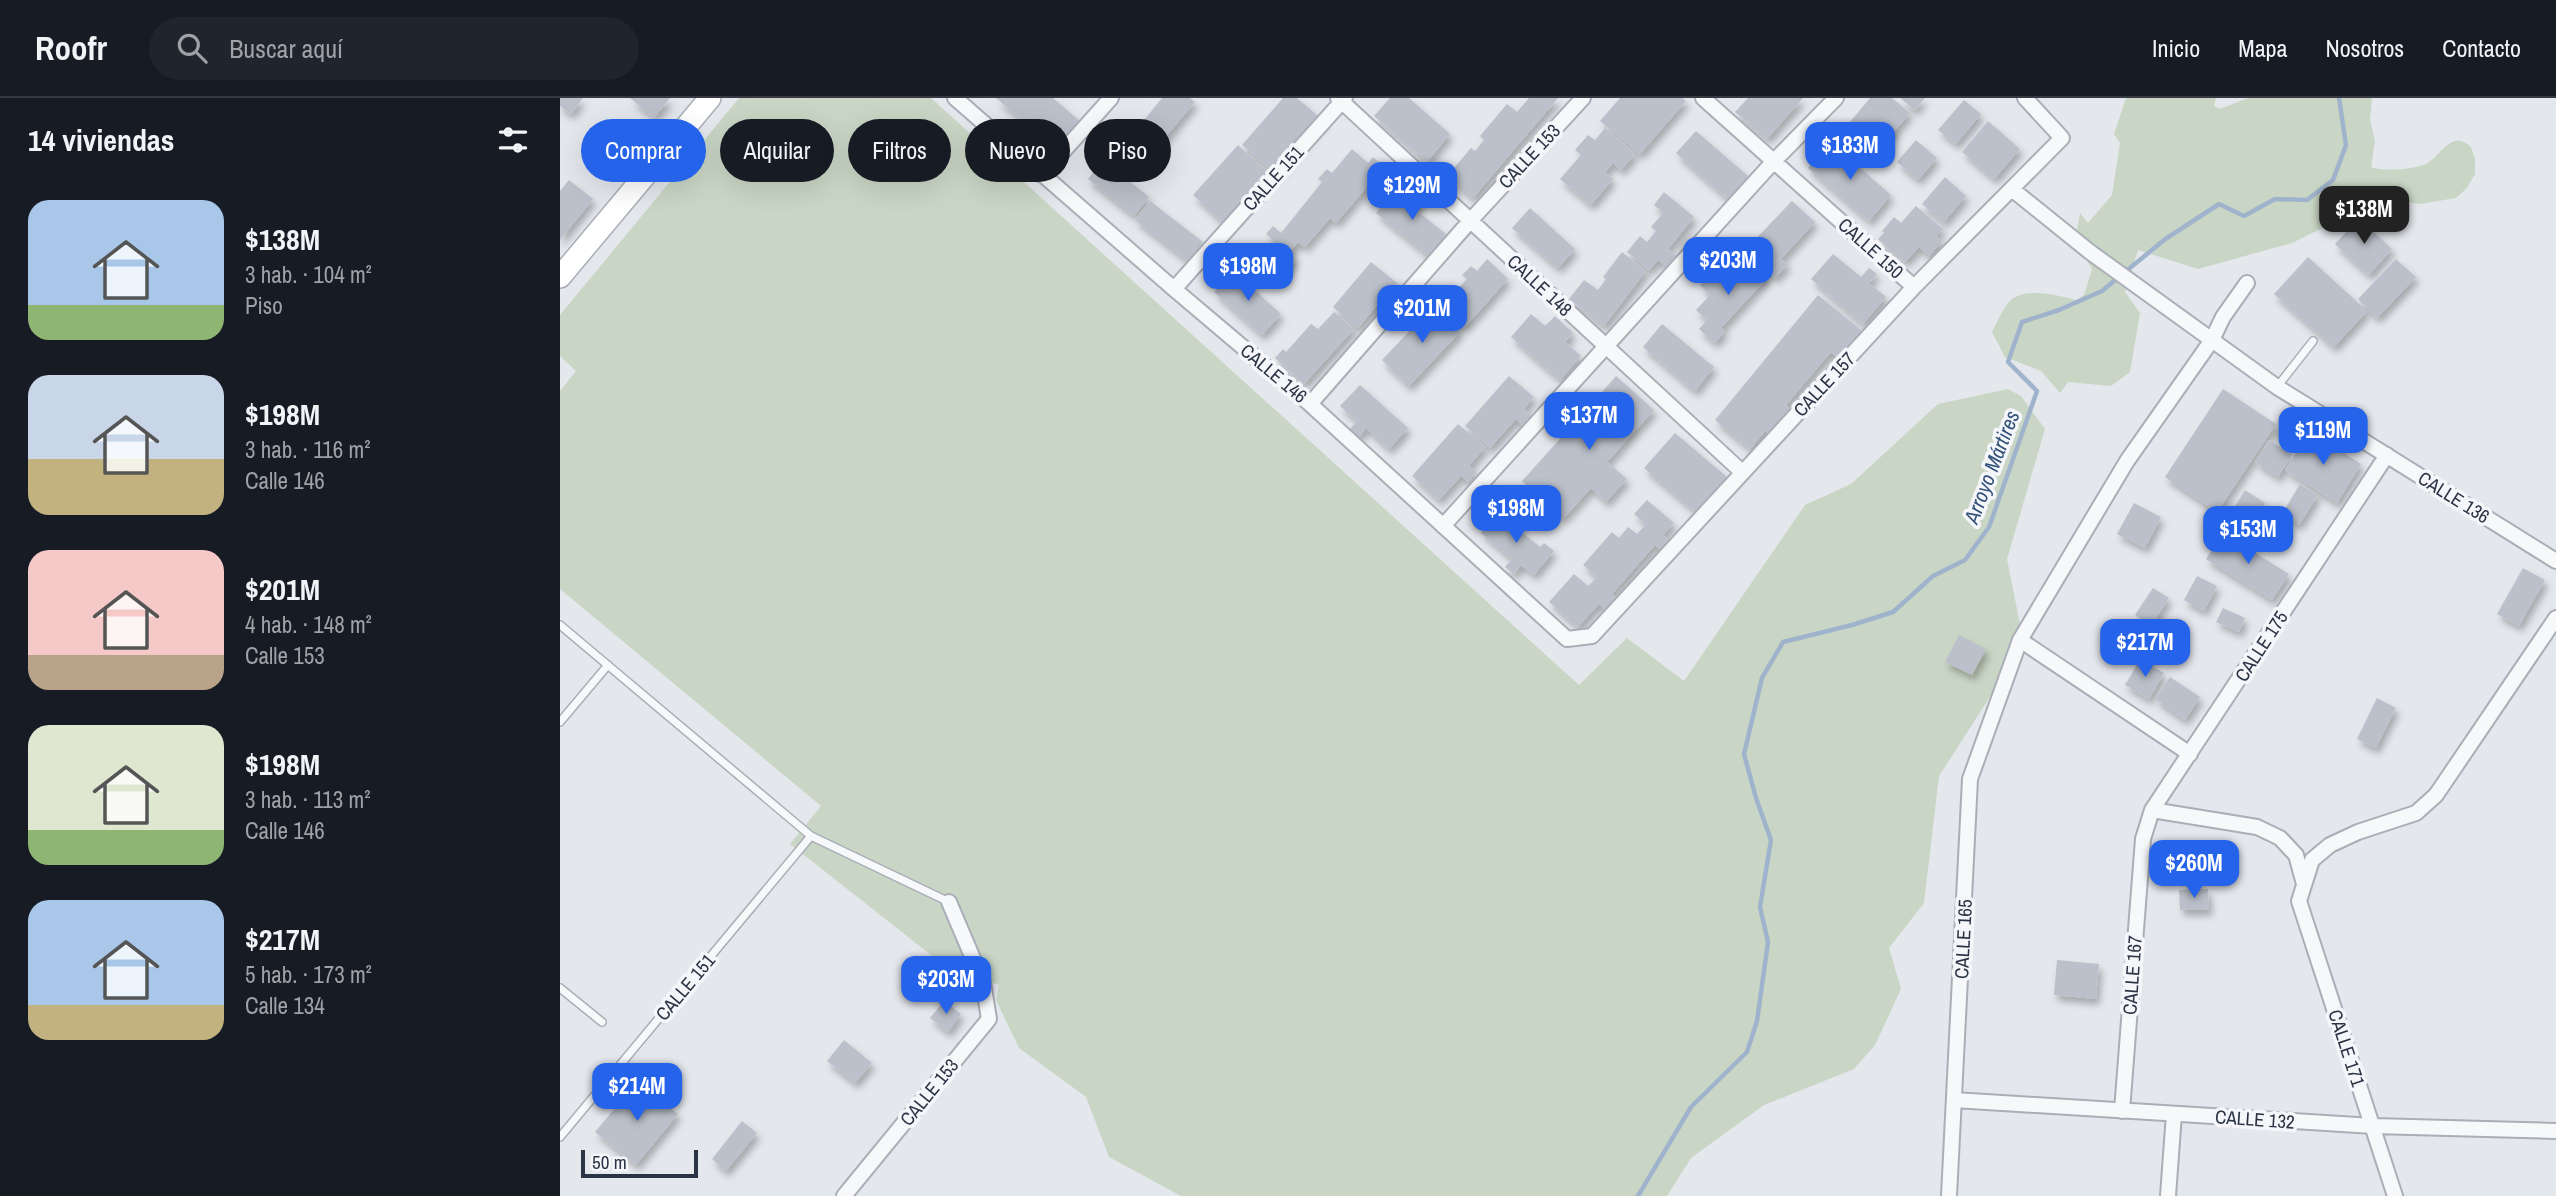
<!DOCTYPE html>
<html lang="es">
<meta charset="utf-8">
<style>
:root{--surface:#171b24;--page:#20242c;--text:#f1f3f6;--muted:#9ea1a6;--line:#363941;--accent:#2563eb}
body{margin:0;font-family:"Archivo Narrow",sans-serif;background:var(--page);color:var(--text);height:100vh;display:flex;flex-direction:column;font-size:26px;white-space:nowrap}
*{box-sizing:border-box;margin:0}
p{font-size:23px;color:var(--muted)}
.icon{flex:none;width:38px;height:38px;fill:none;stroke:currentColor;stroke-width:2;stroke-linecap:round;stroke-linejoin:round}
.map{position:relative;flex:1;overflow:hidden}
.details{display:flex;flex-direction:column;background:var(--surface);width:560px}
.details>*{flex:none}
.guide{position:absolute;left:21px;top:21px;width:665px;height:63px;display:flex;gap:14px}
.scale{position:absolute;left:21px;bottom:18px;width:117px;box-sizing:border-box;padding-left:7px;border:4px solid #2b3445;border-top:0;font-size:19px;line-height:24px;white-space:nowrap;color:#2b3445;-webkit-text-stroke:5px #f4f6f9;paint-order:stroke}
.price{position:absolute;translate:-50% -60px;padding:0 16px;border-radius:14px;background:var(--accent);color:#fff;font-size:23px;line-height:46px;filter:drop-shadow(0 2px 4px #0008)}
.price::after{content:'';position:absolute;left:50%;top:42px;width:21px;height:16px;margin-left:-10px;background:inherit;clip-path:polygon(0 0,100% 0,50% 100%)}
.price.selected{background:#222;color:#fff}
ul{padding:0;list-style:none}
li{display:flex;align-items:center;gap:21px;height:175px;padding:0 28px}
li span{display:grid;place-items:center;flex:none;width:196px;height:140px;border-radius:21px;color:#555}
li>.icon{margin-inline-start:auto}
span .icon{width:84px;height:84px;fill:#fffc;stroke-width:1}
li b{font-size:30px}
h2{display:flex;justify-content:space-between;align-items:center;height:84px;padding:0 28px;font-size:30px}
.tag{padding:0 24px;border-radius:32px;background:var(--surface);box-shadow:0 7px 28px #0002;font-size:24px;line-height:63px}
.tag.selected{background:var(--accent);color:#fff}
header{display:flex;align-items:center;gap:42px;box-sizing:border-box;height:98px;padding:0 35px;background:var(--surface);border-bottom:2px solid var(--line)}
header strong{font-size:33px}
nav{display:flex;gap:38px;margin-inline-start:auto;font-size:24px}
.search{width:490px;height:63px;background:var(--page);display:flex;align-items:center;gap:18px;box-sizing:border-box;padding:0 24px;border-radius:38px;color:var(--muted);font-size:26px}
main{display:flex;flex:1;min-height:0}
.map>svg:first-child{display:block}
.green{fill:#c9d6c5}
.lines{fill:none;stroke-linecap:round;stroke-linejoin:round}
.stream{stroke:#9fb4cc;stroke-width:4.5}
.building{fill:#bbc0ca;filter:url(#shadow)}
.service-casing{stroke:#a9aeb7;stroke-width:10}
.minor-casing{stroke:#a9aeb7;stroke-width:18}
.secondary-casing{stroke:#a9aeb7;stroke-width:24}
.service{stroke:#f7f8fa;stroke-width:7}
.minor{stroke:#f7f8fa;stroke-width:14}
.secondary{stroke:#fff;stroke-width:21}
.labels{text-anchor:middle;stroke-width:7;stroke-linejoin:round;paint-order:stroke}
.street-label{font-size:19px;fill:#2b3445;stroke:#f4f6f9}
.water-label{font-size:21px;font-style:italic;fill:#34527a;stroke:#f4f6f9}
</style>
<header>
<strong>Roofr</strong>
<div class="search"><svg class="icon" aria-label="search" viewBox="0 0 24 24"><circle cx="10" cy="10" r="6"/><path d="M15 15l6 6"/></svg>Buscar aquí</div>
<nav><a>Inicio</a><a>Mapa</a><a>Nosotros</a><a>Contacto</a></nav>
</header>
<main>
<section class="details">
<h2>14 viviendas<svg class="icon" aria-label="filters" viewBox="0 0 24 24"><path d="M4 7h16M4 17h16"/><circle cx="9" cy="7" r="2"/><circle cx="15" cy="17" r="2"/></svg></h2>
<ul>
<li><span style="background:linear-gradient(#a9c7e8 75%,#8fb573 0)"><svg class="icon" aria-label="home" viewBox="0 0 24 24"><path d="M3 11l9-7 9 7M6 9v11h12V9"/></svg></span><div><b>$138M</b><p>3 hab. · 104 m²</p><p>Piso</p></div></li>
<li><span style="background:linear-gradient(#c9d6e8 60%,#c2b280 0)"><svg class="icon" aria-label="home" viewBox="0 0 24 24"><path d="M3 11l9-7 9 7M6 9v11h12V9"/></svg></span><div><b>$198M</b><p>3 hab. · 116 m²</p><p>Calle 146</p></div></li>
<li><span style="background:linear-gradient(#f6c9c9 75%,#b9a48a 0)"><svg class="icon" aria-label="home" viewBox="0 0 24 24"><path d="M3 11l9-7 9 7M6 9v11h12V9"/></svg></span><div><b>$201M</b><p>4 hab. · 148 m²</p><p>Calle 153</p></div></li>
<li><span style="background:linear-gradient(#dfe7d0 75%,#8fb573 0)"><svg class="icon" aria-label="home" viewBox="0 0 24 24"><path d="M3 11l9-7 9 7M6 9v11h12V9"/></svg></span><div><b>$198M</b><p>3 hab. · 113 m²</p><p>Calle 146</p></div></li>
<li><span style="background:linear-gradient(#a9c7e8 75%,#c2b280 0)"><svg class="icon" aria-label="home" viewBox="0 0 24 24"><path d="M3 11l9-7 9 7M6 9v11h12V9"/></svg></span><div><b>$217M</b><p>5 hab. · 173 m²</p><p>Calle 134</p></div></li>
</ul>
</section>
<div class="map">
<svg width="1996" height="1098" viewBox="0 0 1996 1098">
<defs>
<filter id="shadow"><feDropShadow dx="3.5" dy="6" stdDeviation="3.5" flood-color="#0004"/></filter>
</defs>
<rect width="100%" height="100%" fill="#e4e7ec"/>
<!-- green -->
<path class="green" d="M179 0H371L1019 587 1067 540 1124 583 1245 407 1291 386 1378 306 1448 291 1461 298 1485 331 1447 461 1464 546 1379 678 1364 805 1329 850 1341 891 1315 947 1294 971 1204 1007 1131 1060 1107 1098H621L549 1059 526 999 459 950 436 902 439 887 385 868 230 746 261 708 0 491V293L16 273 0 258V217Z
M1566 0H1656L1654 8 1660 11 1688 0H1812L1810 22 1815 43 1811 69C1821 74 1855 71 1866 66 1882 57 1891 31 1911 49L1915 61V76L1907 90 1896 100 1860 106 1823 100 1732 145 1638 171 1578 152 1565 194 1580 215 1570 274 1551 288 1508 284 1500 295 1481 273 1445 259 1432 234C1437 224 1442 213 1448 205 1462 187 1500 198 1517 202L1524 197 1532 171 1515 144 1520 115 1528 125 1552 97 1560 45 1554 36Z"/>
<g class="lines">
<!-- stream -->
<path class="stream" d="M1078 1098 1131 1009 1187 954 1197 923 1208 844 1200 809 1211 742 1196 700 1184 656 1202 580 1223 544 1292 527 1333 514 1373 478 1405 462 1429 429 1477 293 1448 264 1462 224 1499 212 1542 193 1604 142 1659 106 1684 118 1715 101 1747 102 1773 82 1786 47 1779 0"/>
</g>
<!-- building -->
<path class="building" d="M0 0H23L11 16 0 8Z
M70 0H110L94 20Z
M436 0H493L522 25 498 53Z
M602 0H630L635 4 593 54 572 37Z
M723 0H737L763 22 716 76 682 47Z
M830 0H849L890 36 867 64 814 18Z
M969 0H998L913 100 887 78 911 50 915 53 924 42 920 38 947 6 957 14Z
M1060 0H1122L1126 3 1080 56 1040 23Z
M1188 0H1243L1207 41 1175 14Z
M1310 0H1332L1350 15 1320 50 1290 24Z
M1340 0H1365L1355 12Z
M1404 2 1421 16 1396 46 1378 32Z
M52 21 73 39 57 58 36 40Z
M1428 23 1460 51 1434 81 1402 54Z
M1045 30 1075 56 1061 72 1053 65 1045 74 1053 81 1031 107 1000 81 1021 57 1015 52 1028 37 1035 42Z
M1136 33 1188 78 1168 101 1116 55Z
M1356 42 1377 60 1358 82 1337 64Z
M1270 44 1331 97 1309 123 1248 70Z
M678 47 711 77 666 127 633 97Z
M792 51 808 65 813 59 824 69 776 125 770 120 745 149 738 144 729 154 736 160 724 174 703 156 714 143 706 136 713 128 721 135 762 84 758 81 767 71 772 75Z
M543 62 589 99 574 118 528 81Z
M1385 79 1406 98 1384 124 1362 106Z
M9 82 33 101 0 142V93Z
M834 93 847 104 854 95 862 103 855 111 887 137 869 158 816 115Z
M1104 94 1134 119 1108 151 1117 158 1107 169 1098 162 1089 172 1067 154 1080 138 1087 144 1096 133 1091 129 1103 115 1094 107Z
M590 103 643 144 628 163 575 122Z
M1232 103 1255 124 1221 161 1228 166 1215 180 1185 152Z
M1356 108 1383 131 1376 138 1382 143 1369 158 1359 149 1345 164 1318 141 1324 135 1322 133 1334 119 1341 125Z
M970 110 1015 151 998 170 952 130Z
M1799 120 1832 151 1809 177 1775 146Z
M1062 154 1086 173 1044 228 1009 201 1024 182 1038 192 1046 181 1043 179Z
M1273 156 1301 179 1309 170 1317 176 1309 185 1326 199 1303 226 1251 181Z
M1185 158 1208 179 1161 230 1165 233 1155 245 1139 231 1147 222 1136 212 1150 197 1140 187 1150 177 1160 186Z
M1748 159 1807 213 1774 249 1714 196Z
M927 161 948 181 904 230 881 209 907 181 902 177 911 168 917 173Z
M1836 161 1856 179 1817 220 1798 201Z
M811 164 837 185 826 197 833 203 824 213 817 207 798 230 773 209Z
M673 173 721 216 702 237 654 194Z
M1258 197 1302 233 1279 261 1271 254 1226 307 1231 312 1210 337 1205 333 1190 351 1155 322Z
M874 207 901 233 849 288 822 262Z
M774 214 794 231 744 286 715 260 723 251 726 254 751 226 758 231Z
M971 216 985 228 995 218 1013 235 1005 244 1021 258 1000 282 951 239Z
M1102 226 1154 269 1135 293 1083 249Z
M949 278 974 299 964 311 971 317 962 327 956 321 930 350 905 328Z
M1056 278 1094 312 1047 364 1067 381 1046 404 1031 390 1003 421 962 383 1016 323 1024 331 1039 314 1031 307Z
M800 287 848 330 829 351 806 330 798 340 789 332 797 323 780 308Z
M1663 291 1716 326 1657 414 1605 379Z
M898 326 925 349 909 368 916 374 908 384 901 378 879 402 852 378Z
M1750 333 1801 366 1777 405 1725 372Z
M1115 335 1167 379 1136 414 1084 370Z
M1709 342 1732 357 1718 379 1695 364Z
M1740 386 1758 397 1739 427 1722 416Z
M1685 392 1705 405 1694 423 1674 410Z
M1087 402 1114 425 1103 437 1108 441 1099 451 1095 447 1052 496 1057 500 1046 512 1039 506 1018 529 989 504 1014 476 1028 488 1037 479 1023 467 1052 434 1059 440 1068 429 1077 436 1086 426 1074 416Z
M1574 405 1601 419 1585 450 1557 436Z
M937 414 980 449 984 445 994 453 974 477 961 467 954 476 945 469 952 461 921 435Z
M1663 435 1729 476 1712 502 1646 461Z
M1963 470 1985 482 1959 528 1937 516Z
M1637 478 1657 488 1644 513 1624 502Z
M1593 490 1609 500 1591 528 1575 517Z
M1663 510 1685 520 1679 534 1656 524Z
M1399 537 1426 551 1412 577 1385 564Z
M1580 562 1604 575 1589 601 1565 587Z
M1610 579 1640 599 1625 622 1595 601Z
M1817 600 1836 610 1816 650 1797 641Z
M1648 791 1649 812H1620L1619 792Z
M1497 862 1539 866 1536 901 1494 897Z
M384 903 401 916 388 934 370 920Z
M284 942 312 965 295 985 267 963Z
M78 983 118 1016 76 1067 35 1034Z
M182 1023 197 1035 166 1073 152 1061Z"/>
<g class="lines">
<!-- service casing -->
<g class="service-casing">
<path id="service" d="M1717 289 1753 243
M0 527 251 738 389 804
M0 624 48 567
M0 890 42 924
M0 1039 251 738"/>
</g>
<!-- minor casing -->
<g class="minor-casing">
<path id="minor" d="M395 0 614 191 750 306 1007 541 1032 538 1354 189 1502 40 1465 0
M778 0 1182 374
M1143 0 1354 189
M482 77 551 0
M1453 92 1530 154 1717 289 1996 463
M614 191 785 0
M750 306 910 123 1023 0
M883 428 1214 63 1276 0
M1460 542 1630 656
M1592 712 1697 729 1720 740 1736 757 1744 786
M1394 1002 1813 1028 1996 1033
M1562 1013 1583 741 1592 712 1827 357
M284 1098 429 921 423 884 389 804
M1389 1098 1410 681 1460 542 1567 363 1652 242 1663 219 1687 185
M1608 1098 1614 1016
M1835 1098 1739 803 1752 762 1770 747 1798 734 1856 715 1876 697 1996 520"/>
</g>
<!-- secondary casing -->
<g class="secondary-casing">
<path id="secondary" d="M0 179 150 0"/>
</g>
<!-- service -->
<use href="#service" class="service"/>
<!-- minor -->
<use href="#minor" class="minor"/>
<!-- secondary -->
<use href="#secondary" class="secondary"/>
</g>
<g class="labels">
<!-- street labels -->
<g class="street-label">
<text transform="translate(969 58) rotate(-47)" y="7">CALLE 153</text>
<text transform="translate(713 80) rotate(-48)" y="7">CALLE 151</text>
<text transform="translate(1311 150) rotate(42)" y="7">CALLE 150</text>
<text transform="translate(980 187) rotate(43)" y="7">CALLE 148</text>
<text transform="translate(714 275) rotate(40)" y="7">CALLE 146</text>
<text transform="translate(1264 286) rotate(-47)" y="7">CALLE 157</text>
<text transform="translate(1894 399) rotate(32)" y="7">CALLE 136</text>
<text transform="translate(1701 548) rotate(-57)" y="7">CALLE 175</text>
<text transform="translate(1403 841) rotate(-87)" y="7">CALLE 165</text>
<text transform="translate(1572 877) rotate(-86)" y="7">CALLE 167</text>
<text transform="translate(125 889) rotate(-50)" y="7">CALLE 151</text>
<text transform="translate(1787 950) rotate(72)" y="7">CALLE 171</text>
<text transform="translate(369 994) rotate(-51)" y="7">CALLE 153</text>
<text transform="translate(1695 1021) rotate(4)" y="7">CALLE 132</text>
</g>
<!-- water labels -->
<g class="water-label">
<text transform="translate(1432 369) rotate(-69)" y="7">Arroyo Mártires</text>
</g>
</g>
</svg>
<div class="scale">50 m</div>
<b class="price" style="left:1290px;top:84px">$183M</b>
<b class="price" style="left:852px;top:124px">$129M</b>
<b class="price selected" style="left:1804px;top:148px">$138M</b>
<b class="price" style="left:1168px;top:199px">$203M</b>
<b class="price" style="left:688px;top:205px">$198M</b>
<b class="price" style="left:862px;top:247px">$201M</b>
<b class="price" style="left:1029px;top:354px">$137M</b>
<b class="price" style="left:1763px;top:369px">$119M</b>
<b class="price" style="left:956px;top:447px">$198M</b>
<b class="price" style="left:1688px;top:468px">$153M</b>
<b class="price" style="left:1585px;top:581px">$217M</b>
<b class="price" style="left:1634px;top:802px">$260M</b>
<b class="price" style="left:386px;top:918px">$203M</b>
<b class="price" style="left:77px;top:1025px">$214M</b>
<div class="guide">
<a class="tag selected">Comprar</a>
<a class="tag">Alquilar</a>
<a class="tag">Filtros</a>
<a class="tag">Nuevo</a>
<a class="tag">Piso</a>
</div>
</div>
</main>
